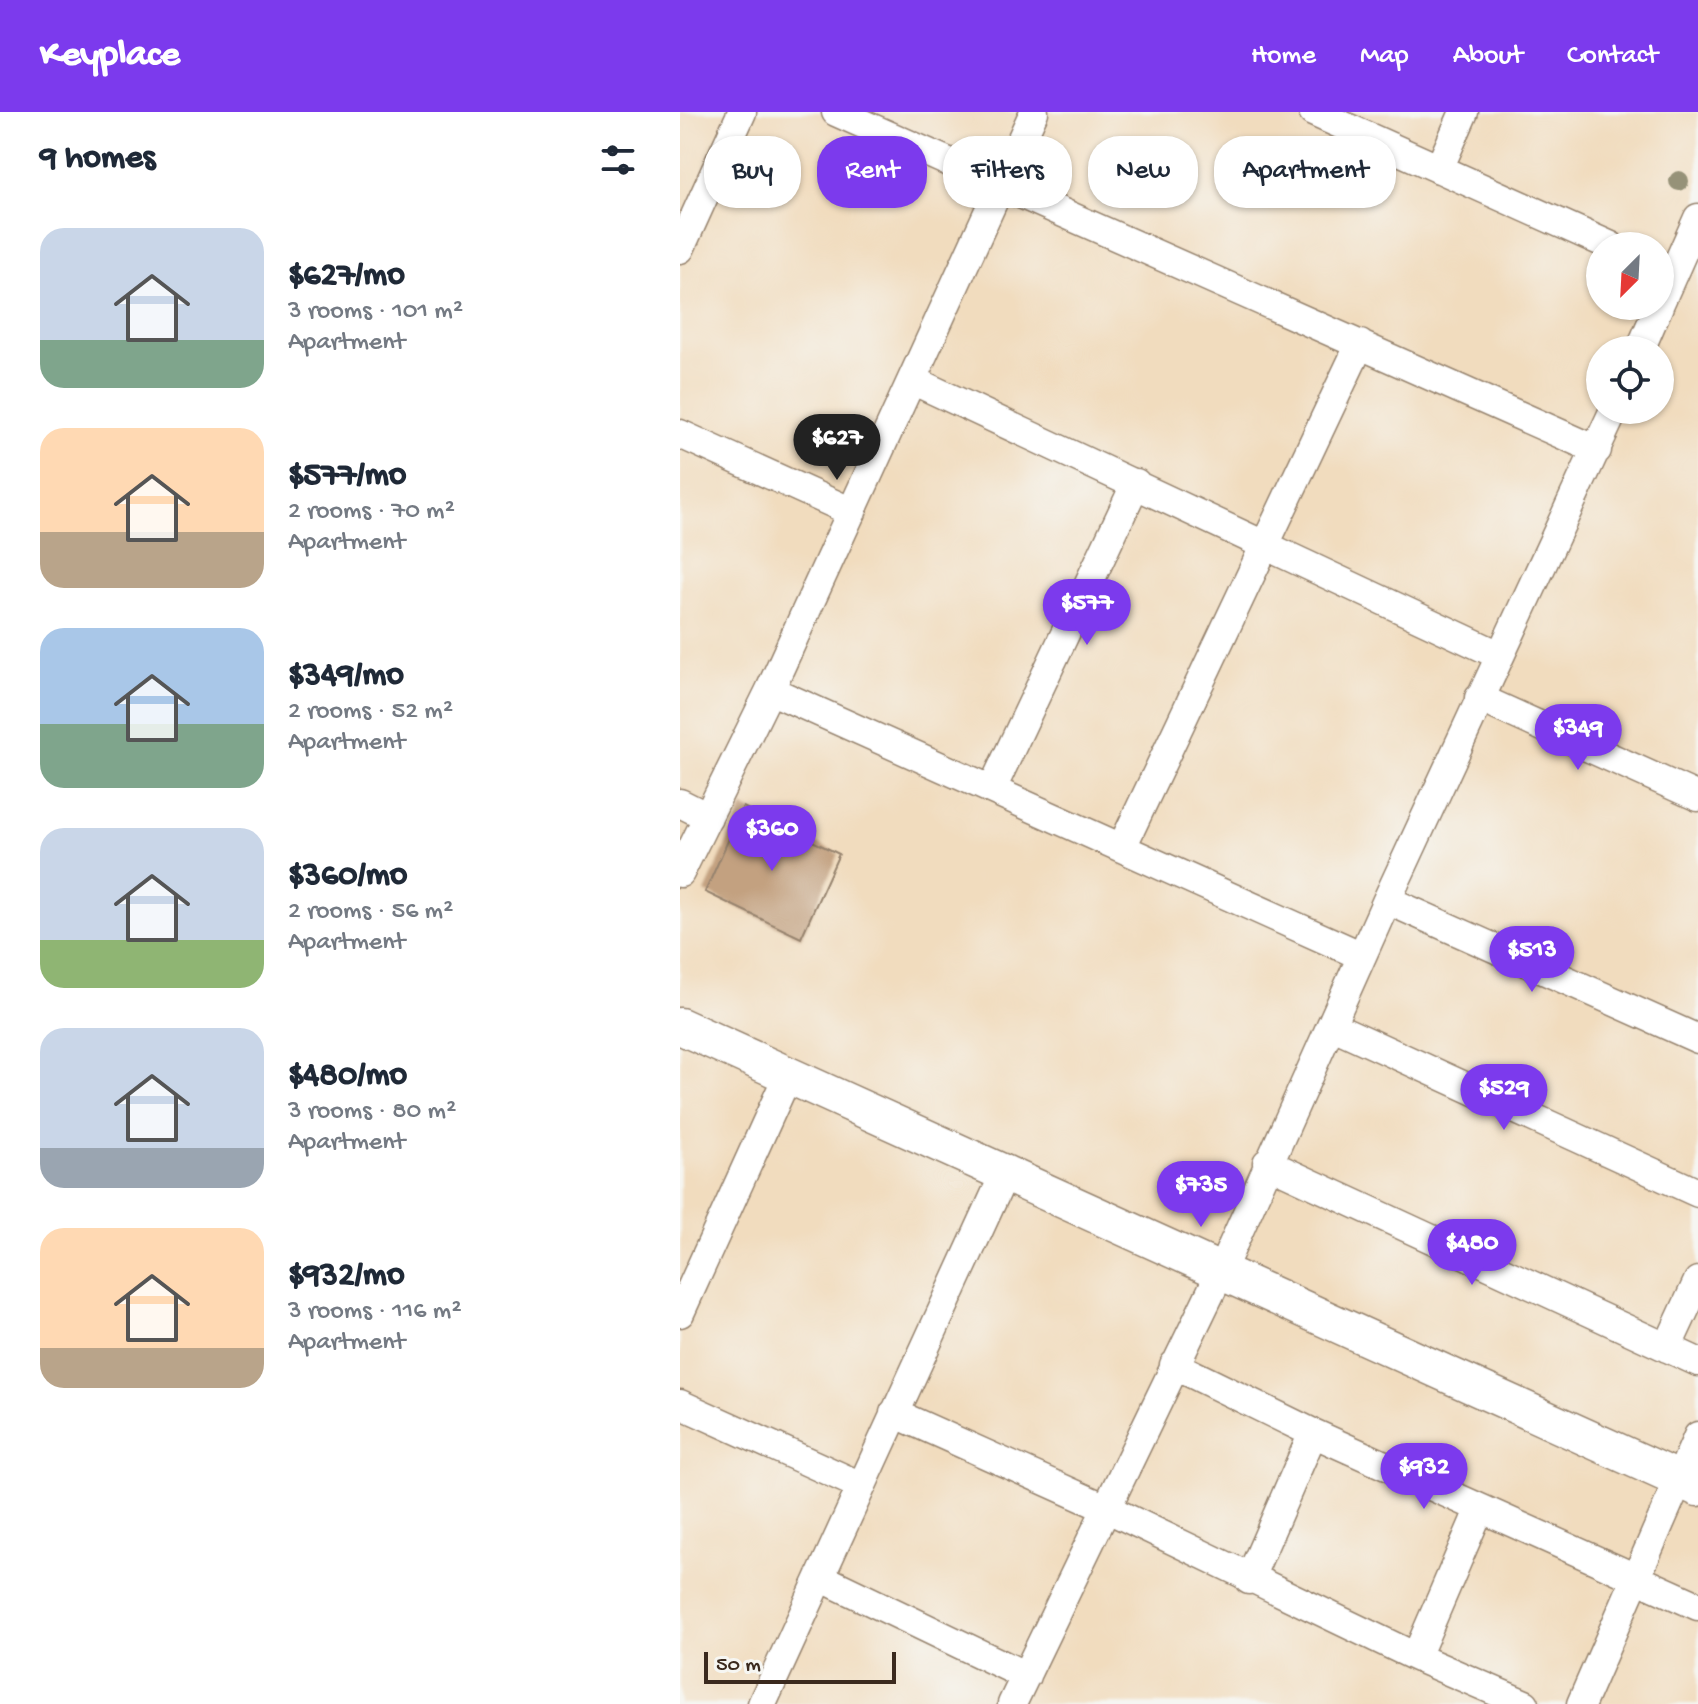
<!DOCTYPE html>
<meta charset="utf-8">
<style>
:root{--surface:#fff;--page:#f6f6f7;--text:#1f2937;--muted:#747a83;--accent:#7c3aed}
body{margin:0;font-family:"Gochi Hand",sans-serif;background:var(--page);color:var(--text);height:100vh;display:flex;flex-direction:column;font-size:30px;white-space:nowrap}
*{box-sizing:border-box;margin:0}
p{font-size:26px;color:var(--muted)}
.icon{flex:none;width:44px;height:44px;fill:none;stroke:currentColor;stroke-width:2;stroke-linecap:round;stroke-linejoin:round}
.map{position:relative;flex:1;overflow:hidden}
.side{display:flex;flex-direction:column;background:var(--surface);width:680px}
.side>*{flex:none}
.hud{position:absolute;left:24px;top:24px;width:760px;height:72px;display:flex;gap:16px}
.needle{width:52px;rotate:204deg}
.controls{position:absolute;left:906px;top:120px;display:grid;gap:16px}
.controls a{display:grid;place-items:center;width:88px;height:88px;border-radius:50%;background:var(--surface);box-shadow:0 2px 6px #0004;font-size:40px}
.scale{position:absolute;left:24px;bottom:20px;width:192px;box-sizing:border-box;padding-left:8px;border:4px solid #3b2a1e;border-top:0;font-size:22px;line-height:28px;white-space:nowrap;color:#3b2a1e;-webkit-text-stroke:6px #f6f6f2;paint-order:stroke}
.price{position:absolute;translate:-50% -68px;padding:0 18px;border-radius:28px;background:var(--accent);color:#fff;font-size:26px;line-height:52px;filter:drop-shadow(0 2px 4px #0008)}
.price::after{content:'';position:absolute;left:50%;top:48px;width:24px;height:18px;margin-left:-12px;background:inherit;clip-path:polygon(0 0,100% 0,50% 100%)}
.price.active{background:#222;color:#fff}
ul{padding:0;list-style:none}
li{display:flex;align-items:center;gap:24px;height:200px;padding:0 40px}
li span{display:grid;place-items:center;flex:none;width:224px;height:160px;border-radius:24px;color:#555}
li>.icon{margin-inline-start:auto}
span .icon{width:96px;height:96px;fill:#fffc;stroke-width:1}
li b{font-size:34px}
h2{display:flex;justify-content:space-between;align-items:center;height:96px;padding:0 40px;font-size:34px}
.tag{padding:0 28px;border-radius:32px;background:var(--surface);box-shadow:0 2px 6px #0004;font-size:28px;line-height:72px}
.tag.active{background:var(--accent);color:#fff}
header{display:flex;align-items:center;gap:48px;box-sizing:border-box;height:112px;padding:0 40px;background:var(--accent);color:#fff}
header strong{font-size:38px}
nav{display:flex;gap:44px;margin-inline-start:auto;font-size:28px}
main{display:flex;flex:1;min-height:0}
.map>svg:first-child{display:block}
.building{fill:#c3a180}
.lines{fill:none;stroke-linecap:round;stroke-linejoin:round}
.minor-casing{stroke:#96836e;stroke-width:31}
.tertiary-casing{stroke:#96836e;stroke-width:39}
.minor{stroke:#fff;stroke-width:28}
.tertiary{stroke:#fff;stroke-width:36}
.tree{fill:#969278}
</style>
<header>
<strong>Keyplace</strong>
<nav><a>Home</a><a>Map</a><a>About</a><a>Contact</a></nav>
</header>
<main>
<section class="side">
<h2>9 homes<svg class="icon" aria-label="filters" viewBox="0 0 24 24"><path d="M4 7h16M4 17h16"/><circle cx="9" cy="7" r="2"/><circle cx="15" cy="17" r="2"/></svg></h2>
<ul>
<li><span style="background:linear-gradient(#c9d6e8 70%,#7fa58c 0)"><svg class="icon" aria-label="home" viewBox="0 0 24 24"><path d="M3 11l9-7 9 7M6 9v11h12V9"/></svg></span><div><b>$627/mo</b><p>3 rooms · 101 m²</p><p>Apartment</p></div></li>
<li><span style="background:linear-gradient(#ffd9b3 65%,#b9a48a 0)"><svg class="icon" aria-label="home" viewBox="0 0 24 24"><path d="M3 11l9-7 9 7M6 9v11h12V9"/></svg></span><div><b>$577/mo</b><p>2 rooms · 70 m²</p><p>Apartment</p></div></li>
<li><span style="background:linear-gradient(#a9c7e8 60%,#7fa58c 0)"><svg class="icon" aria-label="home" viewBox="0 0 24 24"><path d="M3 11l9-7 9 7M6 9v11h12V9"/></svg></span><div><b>$349/mo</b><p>2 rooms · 52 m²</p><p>Apartment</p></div></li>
<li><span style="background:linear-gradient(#c9d6e8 70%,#8fb573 0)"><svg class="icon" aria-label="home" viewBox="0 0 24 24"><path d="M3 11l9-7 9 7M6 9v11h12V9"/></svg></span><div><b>$360/mo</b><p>2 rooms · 56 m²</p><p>Apartment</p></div></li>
<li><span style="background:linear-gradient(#c9d6e8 75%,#9aa5b1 0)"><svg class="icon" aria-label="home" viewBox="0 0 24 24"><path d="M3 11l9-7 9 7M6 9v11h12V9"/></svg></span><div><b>$480/mo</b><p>3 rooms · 80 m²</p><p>Apartment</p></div></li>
<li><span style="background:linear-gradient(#ffd9b3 75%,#b9a48a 0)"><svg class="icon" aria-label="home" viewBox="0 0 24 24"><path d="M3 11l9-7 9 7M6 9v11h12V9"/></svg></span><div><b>$932/mo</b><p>3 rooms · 116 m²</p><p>Apartment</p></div></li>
</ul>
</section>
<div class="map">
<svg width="1018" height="1592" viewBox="0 0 1018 1592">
<rect width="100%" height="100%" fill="#f6f6f2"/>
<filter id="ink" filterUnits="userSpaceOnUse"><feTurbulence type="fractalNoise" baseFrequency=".0125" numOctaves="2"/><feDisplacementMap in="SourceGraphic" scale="16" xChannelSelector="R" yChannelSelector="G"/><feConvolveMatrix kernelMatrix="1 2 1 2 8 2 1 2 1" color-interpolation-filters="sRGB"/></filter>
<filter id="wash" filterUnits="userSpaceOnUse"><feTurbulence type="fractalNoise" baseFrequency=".006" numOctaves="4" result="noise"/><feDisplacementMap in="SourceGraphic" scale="32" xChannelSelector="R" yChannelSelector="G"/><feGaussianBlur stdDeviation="1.8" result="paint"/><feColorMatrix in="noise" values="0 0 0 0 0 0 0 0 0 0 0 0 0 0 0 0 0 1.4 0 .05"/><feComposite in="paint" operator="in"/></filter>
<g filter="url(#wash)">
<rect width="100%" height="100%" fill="#f1dcbe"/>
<g id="blocks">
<!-- building -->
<path class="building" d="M63 695 159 742 121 826 25 780Z"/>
</g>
</g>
<g filter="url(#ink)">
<use href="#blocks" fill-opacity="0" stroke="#96836e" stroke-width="2"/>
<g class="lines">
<!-- minor casing -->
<g class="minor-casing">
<path id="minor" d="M156 0 917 338
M633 0 931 134
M759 57 784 0
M0 137 62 0
M980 191 1018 106
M960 238 979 194
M232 268 819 543
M0 322 172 400
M90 578 682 844
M799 586 1018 685
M312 677 456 371
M0 691 28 705
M442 735 680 232
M0 761 90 578 354 0
M707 788 1018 927
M651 913 1018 1081
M587 1051 1018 1250
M0 1201 108 963
M987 1236 1018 1169
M494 1253 633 1321 1018 1494
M0 1292 181 1374
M214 1301 428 1397 736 1545 845 1592
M140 1465 346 1564
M569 1468 633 1321
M736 1545 800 1396
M82 1592 325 1061
M332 1592 541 1159 707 788 934 298
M901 1592 1018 1324"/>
</g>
<!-- tertiary casing -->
<g class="tertiary-casing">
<path id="tertiary" d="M0 914 1018 1376"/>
</g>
<!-- minor -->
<use href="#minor" class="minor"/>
<!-- tertiary -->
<use href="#tertiary" class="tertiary"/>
</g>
<!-- trees -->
<circle class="tree" cx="999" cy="69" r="10"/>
</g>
</svg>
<div class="controls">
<a><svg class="needle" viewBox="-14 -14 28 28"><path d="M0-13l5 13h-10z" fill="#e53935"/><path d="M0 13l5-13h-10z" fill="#747a83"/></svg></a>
<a><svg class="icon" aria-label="locate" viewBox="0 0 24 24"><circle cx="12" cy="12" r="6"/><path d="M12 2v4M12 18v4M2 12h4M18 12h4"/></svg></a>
</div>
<div class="scale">50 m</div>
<b class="price active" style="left:157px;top:370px">$627</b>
<b class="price" style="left:407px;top:535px">$577</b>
<b class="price" style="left:898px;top:660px">$349</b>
<b class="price" style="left:92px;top:761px">$360</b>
<b class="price" style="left:852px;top:882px">$513</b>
<b class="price" style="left:824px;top:1020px">$529</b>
<b class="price" style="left:521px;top:1117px">$735</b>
<b class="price" style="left:792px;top:1175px">$480</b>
<b class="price" style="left:744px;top:1399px">$932</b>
<div class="hud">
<a class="tag">Buy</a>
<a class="tag active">Rent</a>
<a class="tag">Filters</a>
<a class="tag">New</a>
<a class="tag">Apartment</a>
</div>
</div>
</main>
